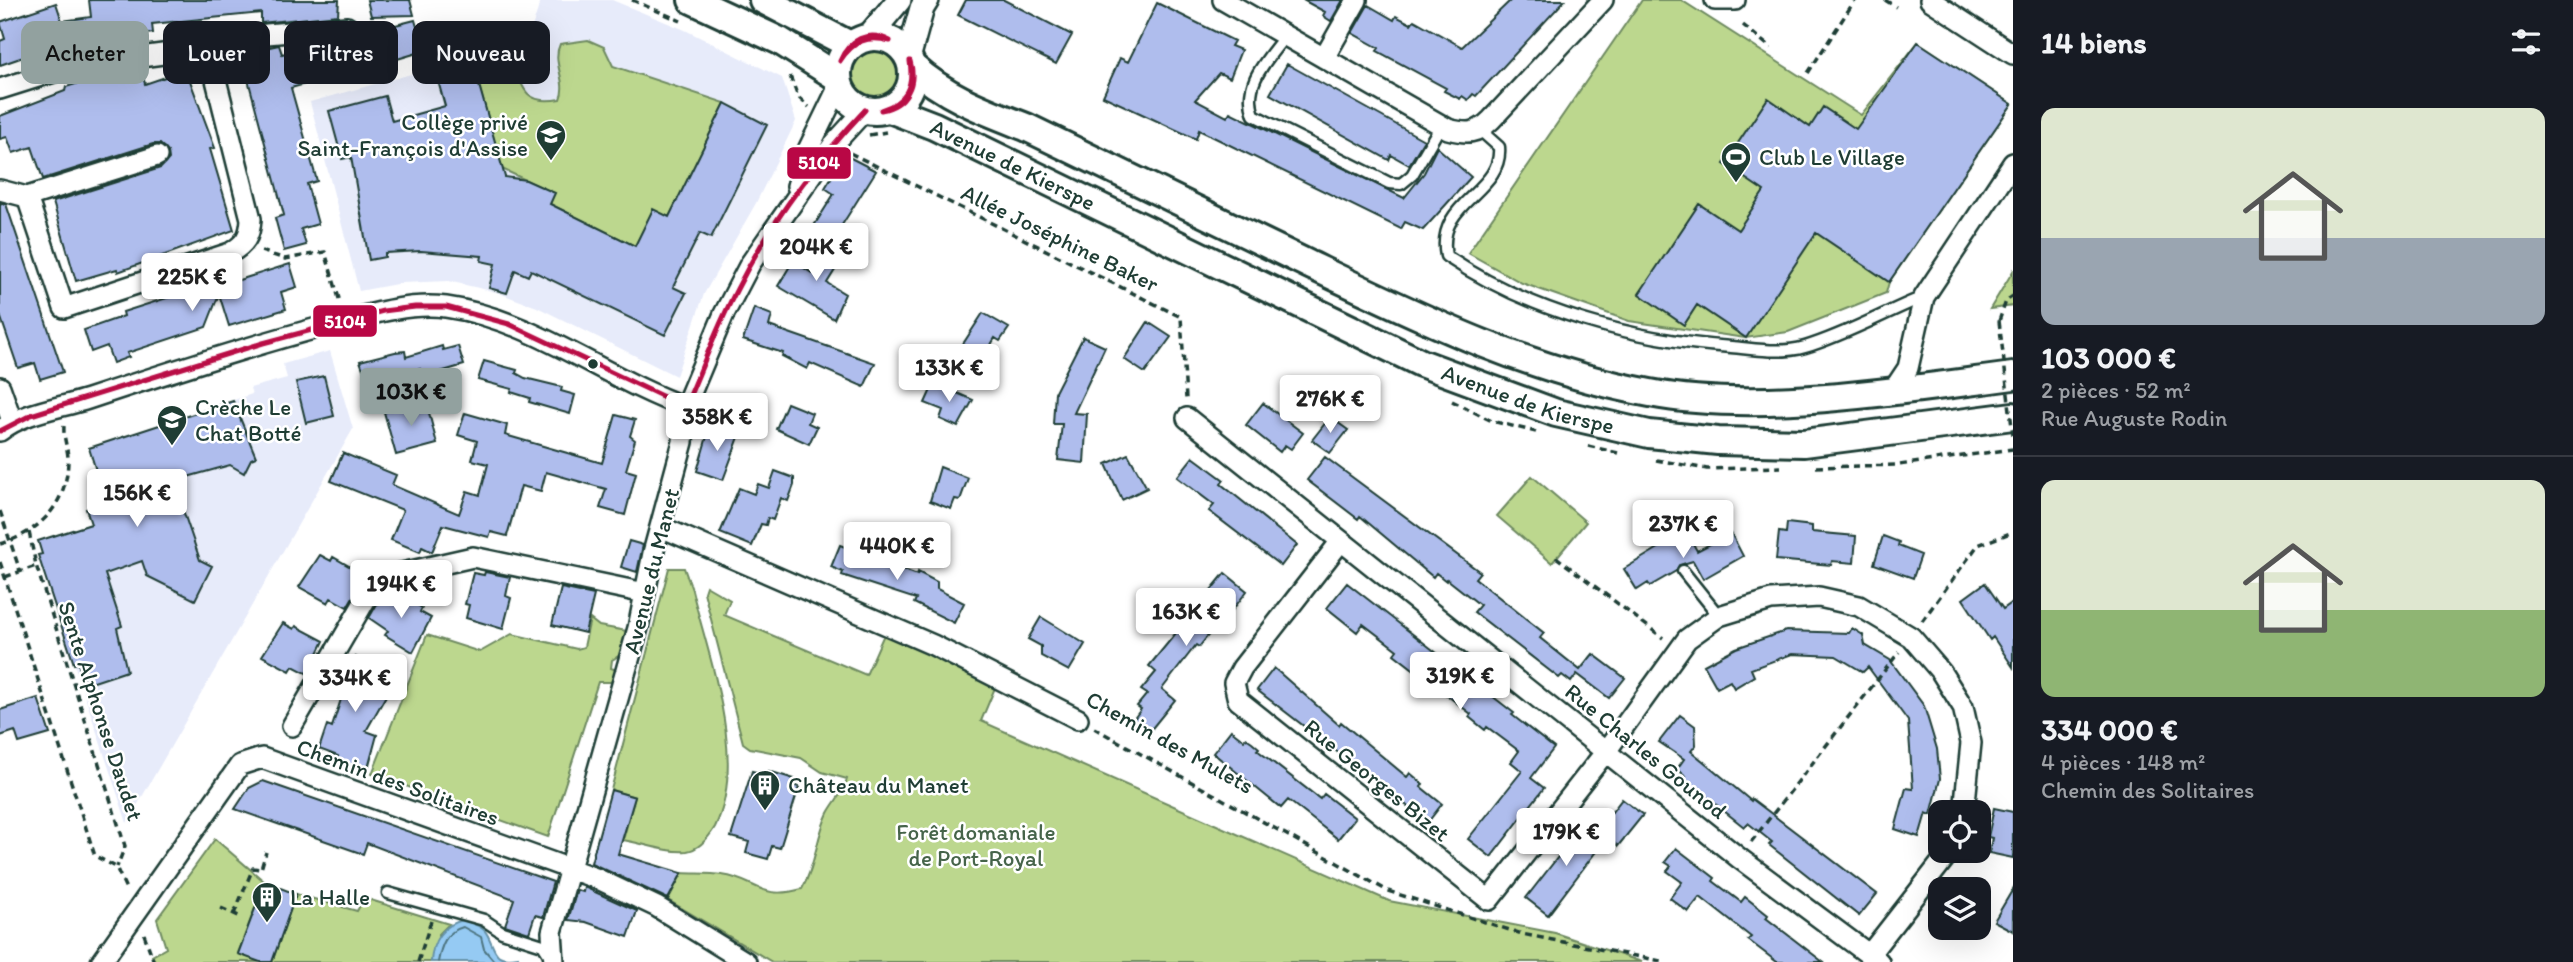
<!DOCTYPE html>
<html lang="fr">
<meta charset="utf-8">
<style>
:root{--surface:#171b24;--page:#242831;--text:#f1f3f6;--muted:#9ea1a6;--line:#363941;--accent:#92a19f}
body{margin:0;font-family:Itim,sans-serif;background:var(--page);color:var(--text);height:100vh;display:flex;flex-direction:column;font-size:26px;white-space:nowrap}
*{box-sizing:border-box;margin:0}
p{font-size:23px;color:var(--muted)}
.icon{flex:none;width:38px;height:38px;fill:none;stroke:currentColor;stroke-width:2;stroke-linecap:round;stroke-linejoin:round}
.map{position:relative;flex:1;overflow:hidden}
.details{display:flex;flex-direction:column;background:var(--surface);width:560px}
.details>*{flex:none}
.banner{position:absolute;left:21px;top:21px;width:665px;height:63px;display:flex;gap:14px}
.buttons{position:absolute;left:1928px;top:800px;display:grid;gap:14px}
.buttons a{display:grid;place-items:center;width:63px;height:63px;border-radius:14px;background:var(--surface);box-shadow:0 7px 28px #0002;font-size:35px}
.price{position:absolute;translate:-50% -60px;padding:0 16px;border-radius:7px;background:#fff;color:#222;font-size:23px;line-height:46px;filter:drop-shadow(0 2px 4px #0008)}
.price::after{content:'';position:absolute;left:50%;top:42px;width:21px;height:16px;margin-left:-10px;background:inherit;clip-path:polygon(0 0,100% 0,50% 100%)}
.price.active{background:var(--accent);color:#111}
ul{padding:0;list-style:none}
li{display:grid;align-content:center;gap:14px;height:371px;padding:0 28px}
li+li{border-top:2px solid var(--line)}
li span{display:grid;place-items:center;height:217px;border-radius:14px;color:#555}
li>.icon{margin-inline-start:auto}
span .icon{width:126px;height:126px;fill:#fffc;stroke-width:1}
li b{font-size:30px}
h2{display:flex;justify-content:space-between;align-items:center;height:84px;padding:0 28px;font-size:30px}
.pill{padding:0 24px;border-radius:14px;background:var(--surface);box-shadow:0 7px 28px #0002;font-size:24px;line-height:63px}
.pill.active{background:var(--accent);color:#111}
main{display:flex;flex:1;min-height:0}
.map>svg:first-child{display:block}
.built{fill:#e7ebfa}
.green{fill:#bcd78e;stroke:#6e8a61;stroke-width:2}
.water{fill:#95caf3;stroke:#6692a7;stroke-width:2}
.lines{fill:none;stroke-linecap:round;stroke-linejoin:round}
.shore{stroke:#4e7580;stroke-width:2}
.building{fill:#afbded;stroke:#1f3d34;stroke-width:2}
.service-casing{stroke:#1f3d34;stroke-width:15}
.minor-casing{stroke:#1f3d34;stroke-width:24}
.tertiary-casing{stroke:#1f3d34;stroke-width:28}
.secondary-casing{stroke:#1f3d34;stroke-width:32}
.path{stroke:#1f3d34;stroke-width:3.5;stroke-dasharray:7 5;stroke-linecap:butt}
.service{stroke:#fff;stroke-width:10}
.minor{stroke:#fff;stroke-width:19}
.tertiary{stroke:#fff;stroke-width:23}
.secondary{stroke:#fff;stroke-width:26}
.path-bridge{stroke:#1f3d34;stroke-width:3.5;stroke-dasharray:7 5;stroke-linecap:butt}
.bus-1-casing{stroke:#fff;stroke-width:10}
.bus-1{stroke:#b90745;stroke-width:5}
.bus-dot{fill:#1f3d34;stroke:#fff;stroke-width:2.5}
.labels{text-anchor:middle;stroke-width:5;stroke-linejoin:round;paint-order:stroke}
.poi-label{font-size:23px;fill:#1f3d34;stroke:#fff;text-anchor:start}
.street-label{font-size:23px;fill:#1f3d34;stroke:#fff}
.park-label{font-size:23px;fill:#46644a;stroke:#fff}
.line-badge{stroke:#fff;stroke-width:2.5}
.badge-label{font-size:19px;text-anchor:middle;font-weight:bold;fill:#fff}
</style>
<main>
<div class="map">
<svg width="2013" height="962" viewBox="0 0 2013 962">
<rect width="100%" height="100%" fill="#fff"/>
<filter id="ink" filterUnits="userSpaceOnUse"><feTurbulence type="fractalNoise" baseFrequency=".0143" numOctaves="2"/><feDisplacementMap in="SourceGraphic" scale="14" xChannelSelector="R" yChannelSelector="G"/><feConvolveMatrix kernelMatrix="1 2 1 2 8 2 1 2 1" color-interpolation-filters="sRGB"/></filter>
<g filter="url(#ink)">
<!-- built -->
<path class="built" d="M541 0H612L685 30 782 78 796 121 756 203 704 294 676 376 537 307 496 292 448 281 402 283 359 291 310 102 527 42Z
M330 351 353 429 127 823 38 555 42 554 38 541 80 528 82 534 93 531 86 509 107 503 89 448 252 394 250 388 287 378 283 364Z"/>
<!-- green -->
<path class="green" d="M1642 0H1681L1861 115 1918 42 2012 104 1889 282 1886 293 1788 332 1745 338 1629 321 1522 283 1468 253Z
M588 40 604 47 613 66 725 103 669 217 653 210 635 246 550 204 554 193 502 169 475 71 515 64C522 92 529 105 560 99 568 81 551 63 560 44Z
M850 73a24 24 0 1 1 48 0a24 24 0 1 1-48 0Z
M2013 271V306L1990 309Z
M1532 476 1586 522 1552 563 1497 516Z
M669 568H684L692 590C709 659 748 761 715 827 709 837 700 849 687 851 668 853 642 843 623 840L635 797 611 790Z
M706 586 730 600 724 615 866 675 885 632 997 683 981 721 1389 901 1555 933 1642 962H772L668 900 682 873C695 874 709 873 722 875 758 880 759 901 802 889 816 865 816 837 828 813 835 800 843 794 847 779L822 772 801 758 750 748 743 743 704 592Z
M590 619 599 626 627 631 620 655 612 660 611 668 617 670 611 682H598L548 837 372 774 427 635 480 652 512 634 577 649 584 647Z
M215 839 265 882 238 953 260 962H154L152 956 166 948 157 919Z
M296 894 357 911 364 898 449 924 439 934 431 962H272Z"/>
<!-- water -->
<path class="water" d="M463 920C471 923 483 926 487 934 496 950 493 962 518 957L519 962H431C432 940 443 925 463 920Z"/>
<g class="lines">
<!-- shore -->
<path class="shore" d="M438 962C441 946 445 932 463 927L481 937 484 949 495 962"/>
</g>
<!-- building -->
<path class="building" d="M89 0H339L338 15 261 23V13L152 24 153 33 61 44 0 65V41L5 39 0 22 56 3 62 21 91 17Z
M367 0H410L414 15 371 16Z
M966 0H1004L1072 35 1056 64 958 15Z
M1303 0H1343L1331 21 1323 16 1325 12Z
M1511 0H1565L1476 96 1473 94 1468 100 1462 96 1460 99 1444 91 1446 88 1377 51 1379 48 1352 33 1368 5 1394 20 1396 16 1411 24 1414 20 1462 47Z
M1157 3 1234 41 1231 46 1241 50 1230 78 1219 73 1195 100 1227 117 1230 112 1404 198 1424 173 1437 147 1471 177 1423 230 1405 222 1401 229 1199 130 1196 139 1103 96 1120 58 1128 62Z
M415 20 424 51 384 63 376 30Z
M331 41 340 74 291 88 317 181 307 184 318 224 301 229 306 245 284 251 275 218 284 215 241 53 279 45 282 54Z
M1918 42 2012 104 1889 282 1816 233 1746 338 1697 305 1684 325 1639 294 1699 204 1738 230 1764 191 1724 164 1768 98 1810 127 1823 107 1856 129Z
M1287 64 1424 140 1409 165 1391 155 1389 160 1270 94Z
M141 69 145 84 186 70 215 148 210 149 234 230 118 272 117 269 76 281 53 202 161 168 169 159 168 152 160 144H153L43 179 32 147 13 153 7 137 0 139V116L65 91 66 87 98 77 99 80Z
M475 71 505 177 526 180 555 193 550 204 635 246 653 209 669 217 725 103 767 125 711 238 700 233 673 287 686 293 665 335 531 270 528 276 515 270 507 293 489 288 495 264 481 261 482 256 421 251 385 253V257L369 260 351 157 342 159 329 111 385 96 392 121 445 106 438 81Z
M845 155 876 171 830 244 810 232 834 194 825 188Z
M0 203 6 204 63 372 40 379 35 363 18 368 0 315Z
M830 244 845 254 827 283 845 294 834 319 778 286 793 261 812 273Z
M290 264 297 287 281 292 286 309 229 326 219 294 206 327 127 353 129 357 113 363 107 346 91 352 84 330 124 316 123 312 207 285V288L223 285Z
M754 308 772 315 769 326 875 363 864 387 810 363 807 369 782 356 783 353 743 340Z
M983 313 1009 328 1000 341 995 338 982 360 961 347Z
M1148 322 1171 337 1145 373 1124 359Z
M1083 337 1105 347 1074 413 1087 414 1084 463 1058 460 1062 424H1053L1055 392Z
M442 346 443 350 458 346 464 365 423 377 420 369 400 374 399 371 367 380 360 361 395 352 405 351 406 357Z
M484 361 517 370 516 373 525 378 562 387 561 391 575 395 570 414 529 402 530 398 511 392 512 389 478 380Z
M324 376 334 416 306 423 296 382Z
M934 383 973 400 958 427 940 419 943 410 925 403Z
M233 401 256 457 251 459 244 473 230 465 173 481 200 560 212 566 195 600 147 576 142 561 105 574 122 626 117 628 127 671 85 685 78 663 74 664 38 555 42 554 38 541 91 524 86 509 106 503 89 448Z
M426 401 437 444 396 455 384 412Z
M787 403 812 413 808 423 817 427 809 444 776 429Z
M1263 403 1303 433 1291 449 1285 445 1280 452 1246 425Z
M465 413 507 425 505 435 602 463 616 415 635 420 630 436 635 440 626 470 636 473 625 515 600 508 606 489 546 472 541 491 521 486 507 536 491 532 489 537 443 525 432 552 422 547 420 552 391 540 403 510 331 481 343 453 396 475 392 485 459 514 467 491 480 495 488 464 472 460 477 441 458 435Z
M1330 417 1348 430 1330 453 1312 440Z
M710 426 739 437 723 480 697 471Z
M1128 454 1147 488 1122 500 1106 464Z
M1193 457 1224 480 1221 484 1297 545 1281 566 1209 511 1214 505 1177 477Z
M1325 457 1480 572 1475 578 1544 633 1540 638 1580 670 1593 654 1625 678 1609 698 1577 674 1571 682 1562 675 1559 678 1474 612 1480 605 1447 579 1446 581 1436 573 1433 577 1360 516 1358 519 1307 480Z
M940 467 968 478 960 500 955 499 951 509 930 501Z
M775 471 794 478V485L788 501 781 498 773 520 768 518 766 525 761 524 752 546 720 533 739 488 754 494 758 484 769 488Z
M1787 523 1812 526V532L1856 536 1854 563 1832 561 1831 565 1776 560 1779 532 1786 533Z
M1731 533 1743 556 1703 579 1693 561 1679 565 1676 571 1650 586 1648 583 1637 590 1624 569 1670 541 1673 545 1689 536 1697 551Z
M1883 536 1899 542 1898 546 1921 555 1913 578 1874 564Z
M629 541 643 545 637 572 621 567Z
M840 545 917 575 918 572 937 582V589L964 603 954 623 914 603 916 599 842 575 843 572 831 567Z
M320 555 331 561 333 557 361 573 356 582 360 585 347 607 331 598 328 603 299 587Z
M485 572 510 577 506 596 511 598 503 629 466 618 469 605 465 604 473 573 484 575Z
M1225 573 1247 591 1225 620 1222 618 1199 647 1196 645 1162 689 1175 700 1149 732 1133 720 1141 709 1137 706 1147 694 1141 690 1156 672 1149 666Z
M1347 583 1514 713 1512 715 1554 748 1531 778 1544 788 1491 857 1468 839 1522 771 1511 762 1519 751 1487 727 1485 730 1469 717 1471 714 1394 654 1397 650 1363 624 1357 632 1327 608Z
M1985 583 2003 609 2013 602V667L1993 637 1990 640 1963 599Z
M561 588 594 595 585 633 552 625Z
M395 591 422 608 420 612 431 618 413 652 385 635 388 631 369 618 381 597 389 601Z
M1041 617 1085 644 1069 671 1041 656V646L1028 639Z
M283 623 294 629 296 626 324 641 308 674 293 666 290 671 262 656Z
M1852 628 1863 635 1865 645 1890 660 1924 706 1937 749 1940 779 1931 815 1926 813 1919 837 1895 829 1906 788 1913 789 1908 721 1868 667 1863 672 1836 656 1792 654 1751 669 1754 676 1734 688 1730 681 1717 688 1704 665 1736 648 1786 631 1849 633Z
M356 657 384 674 381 678 392 685 366 731 377 735 367 772 336 761 338 756 319 749 327 725 332 727 343 693 330 685 342 664 350 667Z
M1274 668 1339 725 1341 722 1407 777 1410 773 1423 784 1421 787 1442 804 1428 822 1257 690Z
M38 698 50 734 19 743 15 731 0 736V710Z
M1680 715 1695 726 1696 745 1691 751 1751 801 1752 799 1877 894 1859 916 1769 845 1772 842 1748 823 1744 827 1684 779 1686 776 1677 769 1684 759 1659 742Z
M1231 730 1244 740 1246 738 1252 742 1259 748 1257 750 1320 799 1324 794 1355 818 1338 839 1288 800 1281 808 1213 753Z
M752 771 768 775 769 771 794 779 792 785 799 787 780 848 772 846 768 859 746 853 749 842 731 837Z
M263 781 553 882 543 917 535 915 529 933 505 925 514 899 367 843 363 854 235 809 249 788Z
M611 790 635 797 618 854 682 873 668 899 591 863Z
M1622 799 1643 815 1618 846 1598 830Z
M1994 808 2013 812V858L1989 853 1992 838 1988 837Z
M1586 821 1607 837 1548 915 1526 898Z
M1676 848 1715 878 1713 881 1741 902 1745 897 1768 915 1766 918 1823 962H1777L1748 940 1751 937 1700 897 1688 912 1670 898 1682 882 1667 871 1671 866 1665 862Z
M265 882 296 894 272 962H260L238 954Z
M584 887 637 911 628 937 586 922 568 920 577 890 583 892Z
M2013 889V931L1994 921Z"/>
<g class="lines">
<!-- service casing -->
<g class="service-casing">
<path id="service" d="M1285 36C1267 60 1242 84 1254 115L1389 183 1401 184 1412 175 1441 125
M1480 130 1499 147C1503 193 1435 201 1446 256 1529 312 1633 340 1731 347 1756 349 1781 354 1805 347 1845 335 1884 313 1923 297
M1683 571 1719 616
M388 893 484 920 502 932 543 945 550 956"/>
</g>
<!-- minor casing -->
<g class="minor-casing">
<path id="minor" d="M1223 0 1448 129C1467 134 1477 134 1491 120L1603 0
M1715 0H1735
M1930 0 2013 54
M208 48 267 34 347 27
M1324 58 1357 0
M0 89 73 66 208 48 251 219C250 237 245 244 230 253L64 308 27 197 0 190
M797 186 806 154 839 86
M27 197 157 156
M0 387 12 421
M1892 392 1908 368 1924 297 2013 163
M1187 418 1739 858 1879 962
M0 431C23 412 60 408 88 399 166 373 243 348 321 327 361 317 405 302 446 307 533 319 604 378 685 407
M661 527 933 645 1078 719
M1341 541 1242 668 1234 683 1238 700 1489 900 1607 750 1687 639 1719 616 1771 600 1819 597 1859 606 1911 637 1941 672 1963 707 1971 743 1964 812
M292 726 377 580 389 576 473 557 645 593
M1869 955 1951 850
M101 962 240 765 262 758 598 879 657 907 746 962
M554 962 552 932 638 628 653 553 683 442 685 407 724 314 750 264 833 145 865 110"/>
</g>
<!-- tertiary casing -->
<g class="tertiary-casing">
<path id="tertiary" d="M869 36 899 0
M909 55 922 8 927 0"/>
</g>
<!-- secondary casing -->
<g class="secondary-casing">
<g id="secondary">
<path d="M692 0 780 41 837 77"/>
<path d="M763 0 850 45"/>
<circle cx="875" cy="74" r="37"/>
<path d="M913 67C946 97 985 111 1026 127 1119 172 1213 218 1306 263 1419 317 1526 370 1650 393 1759 414 1903 390 2013 376"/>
<path id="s1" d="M890 109 934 126 1421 363 1556 413 1649 434 1718 441 1804 443 2013 416"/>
</g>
</g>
<!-- path -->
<path class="path" d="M632 0 681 21
M1885 0 1896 7
M1743 25 1771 48
M1808 73 1855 0
M790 76 798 97 809 107
M869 135 886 132
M850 153 1181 317 1186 399
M261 251 285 259 325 252 340 302
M1999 321 2006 301 2013 296
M1452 401 1492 421 1536 432
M1588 446 1618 453
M1656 460 1707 469 1781 467
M1816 467 1899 465 2013 449
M0 511 20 571
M29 532 36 565 125 846 117 867
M0 544C40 532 68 504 68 459 68 448 63 438 64 426
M1556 557 1663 638
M0 562 95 856 116 867 127 891
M5 577 36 566
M1922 621 1978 545 2013 532
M1094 728 1388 891 1522 934 1666 962
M1751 842 1899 652
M221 908 241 917
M234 914 253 868 261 869 266 852
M144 934 154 962
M418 962 431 921"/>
<!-- service -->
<use href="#service" class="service"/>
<!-- minor -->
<use href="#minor" class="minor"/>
<!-- tertiary -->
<use href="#tertiary" class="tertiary"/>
<!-- secondary -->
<use href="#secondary" class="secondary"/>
<!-- path-bridge -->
<path class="path-bridge" d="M1999 321 2013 435"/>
<!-- bus-1 casing -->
<g class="bus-1-casing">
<path id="bus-1" d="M840 61C849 40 868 29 890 41
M840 61C853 41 867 35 890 41
M881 110C906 102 914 87 910 61
M881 110C906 106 917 84 910 61
M685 407C702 368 717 327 737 289 770 223 815 163 865 110
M0 431 31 415 263 343 383 311 415 307H446L509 324 685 407"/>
</g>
<!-- bus-1 -->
<use href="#bus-1" class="bus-1"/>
</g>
</g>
<!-- icons -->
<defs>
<g id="school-pin" transform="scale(1.575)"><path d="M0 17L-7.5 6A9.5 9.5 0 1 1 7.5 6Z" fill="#1f3d34" stroke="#fff"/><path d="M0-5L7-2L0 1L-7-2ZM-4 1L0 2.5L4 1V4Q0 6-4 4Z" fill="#fff"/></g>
<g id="stadium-pin" transform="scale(1.575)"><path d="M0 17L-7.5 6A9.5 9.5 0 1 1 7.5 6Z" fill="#1f3d34" stroke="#fff"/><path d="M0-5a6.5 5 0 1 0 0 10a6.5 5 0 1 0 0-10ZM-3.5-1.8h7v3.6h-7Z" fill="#fff"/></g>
<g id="building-pin" transform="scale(1.575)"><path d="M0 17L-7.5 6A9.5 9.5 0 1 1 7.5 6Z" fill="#1f3d34" stroke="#fff"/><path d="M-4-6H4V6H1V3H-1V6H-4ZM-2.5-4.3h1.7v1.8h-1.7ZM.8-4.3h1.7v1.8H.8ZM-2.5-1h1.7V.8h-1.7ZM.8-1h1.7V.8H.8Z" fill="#fff"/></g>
</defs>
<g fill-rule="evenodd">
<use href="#school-pin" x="551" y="135"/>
<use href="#stadium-pin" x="1736" y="157"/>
<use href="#school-pin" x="172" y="420"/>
<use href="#building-pin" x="765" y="785"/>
<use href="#building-pin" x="267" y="897"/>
</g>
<!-- markers -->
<circle class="bus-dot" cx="593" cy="364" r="6"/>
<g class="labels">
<!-- poi labels -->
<g class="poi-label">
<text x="528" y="130" text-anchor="end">Collège privé<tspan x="528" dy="26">Saint-François d'Assise</tspan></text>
<text x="1759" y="165">Club Le Village</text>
<text x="195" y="415">Crèche Le<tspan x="195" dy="26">Chat Botté</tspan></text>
<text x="788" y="793">Château du Manet</text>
<text x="290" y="905">La Halle</text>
</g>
<!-- street labels -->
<g class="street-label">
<text dy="8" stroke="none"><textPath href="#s1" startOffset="135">Avenue de Kierspe</textPath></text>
<text transform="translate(1060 238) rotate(26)" y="8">Allée Joséphine Baker</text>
<text dy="8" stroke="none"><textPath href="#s1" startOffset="702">Avenue de Kierspe</textPath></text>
<text transform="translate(651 571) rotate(-76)" y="8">Avenue du Manet</text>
<text transform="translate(101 711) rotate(72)" y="8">Sente Alphonse Daudet</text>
<text transform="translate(1170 742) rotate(29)" y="8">Chemin des Mulets</text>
<text transform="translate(1646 751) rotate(39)" y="8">Rue Charles Gounod</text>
<text transform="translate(1377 780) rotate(39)" y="8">Rue Georges Bizet</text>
<text transform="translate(398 782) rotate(20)" y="8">Chemin des Solitaires</text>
</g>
<!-- park labels -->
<g class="park-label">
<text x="976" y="840">Forêt domaniale<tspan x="976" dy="26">de Port-Royal</tspan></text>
</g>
</g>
<g class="line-badge">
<rect x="786" y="146" width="66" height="34" rx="7" fill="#b90745"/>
<rect x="312" y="304" width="66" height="34" rx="7" fill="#b90745"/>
</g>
<g class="badge-label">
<text x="819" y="169">5104</text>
<text x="345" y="328">5104</text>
</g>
</svg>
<div class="buttons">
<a><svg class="icon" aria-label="locate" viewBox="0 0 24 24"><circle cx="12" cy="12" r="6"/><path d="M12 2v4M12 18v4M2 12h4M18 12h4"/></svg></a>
<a><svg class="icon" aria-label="layers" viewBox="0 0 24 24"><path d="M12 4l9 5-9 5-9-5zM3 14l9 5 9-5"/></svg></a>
</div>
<b class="price" style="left:816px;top:283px">204K €</b>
<b class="price" style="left:192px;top:313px">225K €</b>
<b class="price" style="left:949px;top:404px">133K €</b>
<b class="price active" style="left:411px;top:428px">103K €</b>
<b class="price" style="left:1330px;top:435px">276K €</b>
<b class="price" style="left:717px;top:453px">358K €</b>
<b class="price" style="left:137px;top:529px">156K €</b>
<b class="price" style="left:1683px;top:560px">237K €</b>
<b class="price" style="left:897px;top:582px">440K €</b>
<b class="price" style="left:401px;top:620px">194K €</b>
<b class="price" style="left:1186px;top:648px">163K €</b>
<b class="price" style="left:1460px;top:712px">319K €</b>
<b class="price" style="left:355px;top:714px">334K €</b>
<b class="price" style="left:1566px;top:868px">179K €</b>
<div class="banner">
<a class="pill active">Acheter</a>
<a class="pill">Louer</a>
<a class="pill">Filtres</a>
<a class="pill">Nouveau</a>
</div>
</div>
<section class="details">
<h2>14 biens<svg class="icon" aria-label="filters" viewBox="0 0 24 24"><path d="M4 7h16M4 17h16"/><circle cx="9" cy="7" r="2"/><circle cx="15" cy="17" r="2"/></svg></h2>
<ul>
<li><span style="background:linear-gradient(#dfe7d0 60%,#9aa5b1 0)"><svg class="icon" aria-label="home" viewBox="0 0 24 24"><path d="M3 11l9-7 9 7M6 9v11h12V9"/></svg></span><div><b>103 000 €</b><p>2 pièces · 52 m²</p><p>Rue Auguste Rodin</p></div></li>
<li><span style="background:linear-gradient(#dfe7d0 60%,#8fb573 0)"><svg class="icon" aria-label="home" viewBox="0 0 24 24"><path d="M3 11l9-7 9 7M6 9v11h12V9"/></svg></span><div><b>334 000 €</b><p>4 pièces · 148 m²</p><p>Chemin des Solitaires</p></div></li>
</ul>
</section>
</main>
